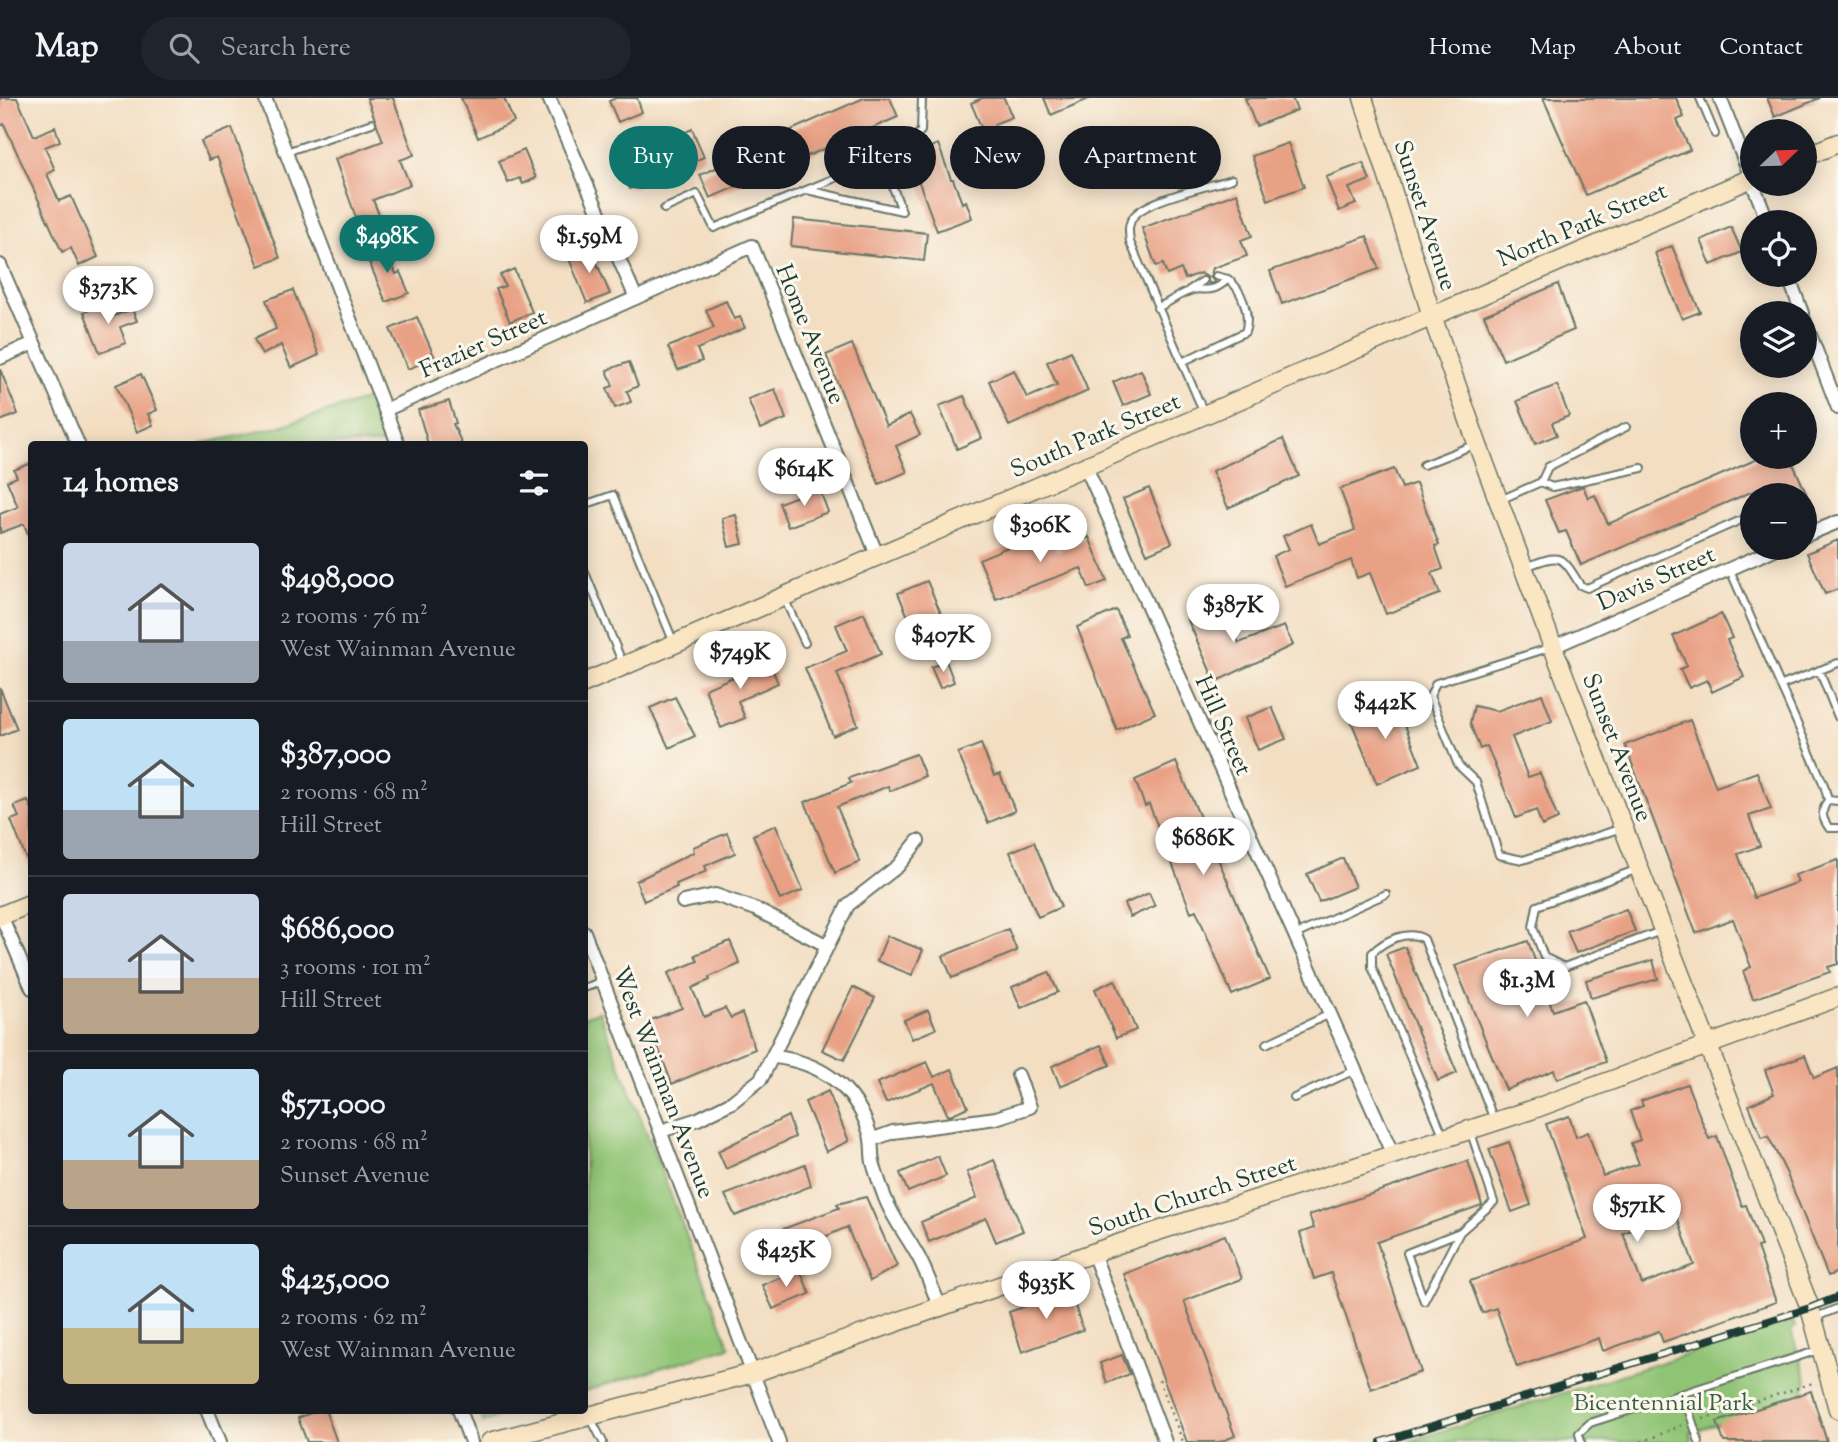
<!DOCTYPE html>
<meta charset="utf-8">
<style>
:root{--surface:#171b24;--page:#20242c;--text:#f1f3f6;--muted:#9ea1a6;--line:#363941;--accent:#0f766e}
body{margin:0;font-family:"Sorts Mill Goudy",serif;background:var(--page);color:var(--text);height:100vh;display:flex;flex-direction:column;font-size:26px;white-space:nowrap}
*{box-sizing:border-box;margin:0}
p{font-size:23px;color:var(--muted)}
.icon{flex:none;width:38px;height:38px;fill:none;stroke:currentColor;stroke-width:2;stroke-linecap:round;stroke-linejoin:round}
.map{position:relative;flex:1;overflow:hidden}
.details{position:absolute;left:28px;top:343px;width:560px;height:973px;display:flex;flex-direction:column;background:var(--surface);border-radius:7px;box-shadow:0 4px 18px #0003}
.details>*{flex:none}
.guide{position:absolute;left:609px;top:28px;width:665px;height:63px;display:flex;gap:14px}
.needle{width:46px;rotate:67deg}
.buttons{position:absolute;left:1740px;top:21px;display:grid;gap:14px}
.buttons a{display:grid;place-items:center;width:77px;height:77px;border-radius:50%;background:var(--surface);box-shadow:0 4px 18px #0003;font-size:35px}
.price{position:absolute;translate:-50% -60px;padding:0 16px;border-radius:24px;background:#fff;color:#222;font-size:23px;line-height:46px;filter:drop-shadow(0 2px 4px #0008)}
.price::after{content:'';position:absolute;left:50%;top:42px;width:21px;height:16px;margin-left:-10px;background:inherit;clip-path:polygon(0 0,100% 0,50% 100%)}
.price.active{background:var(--accent);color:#fff}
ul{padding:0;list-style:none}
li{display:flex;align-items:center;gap:21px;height:175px;padding:0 35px}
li+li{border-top:2px solid var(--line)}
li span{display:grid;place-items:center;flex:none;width:196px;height:140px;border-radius:7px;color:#555}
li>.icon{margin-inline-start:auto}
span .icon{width:84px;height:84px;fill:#fffc;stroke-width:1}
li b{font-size:30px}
h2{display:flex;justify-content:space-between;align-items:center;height:84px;padding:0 35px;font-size:30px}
.pill{padding:0 24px;border-radius:32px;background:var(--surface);box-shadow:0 4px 18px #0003;font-size:24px;line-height:63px}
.pill.active{background:var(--accent);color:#fff}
header{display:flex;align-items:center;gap:42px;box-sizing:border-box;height:98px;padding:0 35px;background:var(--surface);border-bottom:2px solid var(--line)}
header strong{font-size:33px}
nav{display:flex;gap:38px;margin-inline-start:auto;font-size:24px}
.search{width:490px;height:63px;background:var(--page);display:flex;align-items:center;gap:18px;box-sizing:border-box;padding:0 24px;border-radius:38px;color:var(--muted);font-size:26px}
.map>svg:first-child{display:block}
.green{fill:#90c475;stroke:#588054;stroke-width:2}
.building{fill:#e9a185;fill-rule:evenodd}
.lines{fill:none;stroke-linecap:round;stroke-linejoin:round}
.lane-casing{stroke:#697566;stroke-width:10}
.street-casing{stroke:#697566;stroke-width:16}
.secondary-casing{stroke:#697566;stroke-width:21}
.path{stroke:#697566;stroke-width:2.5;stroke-dasharray:2 5;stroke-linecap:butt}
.lane{stroke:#fff;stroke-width:6}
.street{stroke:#fff;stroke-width:12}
.secondary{stroke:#fbe6c4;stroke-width:18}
.rail-casing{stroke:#1f3d34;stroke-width:8}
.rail{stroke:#fbf7ec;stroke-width:5;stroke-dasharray:16;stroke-linecap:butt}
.labels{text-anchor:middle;stroke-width:6;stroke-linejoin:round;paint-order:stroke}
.street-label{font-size:24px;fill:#1f3d34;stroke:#fbf7ec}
.park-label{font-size:24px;fill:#3b5f44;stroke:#fbf7ec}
</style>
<header>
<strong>Map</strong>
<div class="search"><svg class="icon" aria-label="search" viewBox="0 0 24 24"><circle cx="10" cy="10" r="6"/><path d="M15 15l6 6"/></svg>Search here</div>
<nav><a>Home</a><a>Map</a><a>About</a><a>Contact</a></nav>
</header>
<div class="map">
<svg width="1838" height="1344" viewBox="0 0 1838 1344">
<rect width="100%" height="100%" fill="#fbf7ec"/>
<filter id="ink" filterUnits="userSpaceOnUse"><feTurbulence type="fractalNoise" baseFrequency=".0143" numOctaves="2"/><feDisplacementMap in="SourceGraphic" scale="14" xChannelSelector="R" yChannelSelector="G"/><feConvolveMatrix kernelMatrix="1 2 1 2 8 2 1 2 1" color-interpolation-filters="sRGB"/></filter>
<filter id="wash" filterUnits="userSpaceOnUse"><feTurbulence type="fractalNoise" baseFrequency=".00686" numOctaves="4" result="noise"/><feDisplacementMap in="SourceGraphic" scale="28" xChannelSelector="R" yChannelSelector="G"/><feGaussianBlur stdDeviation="1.57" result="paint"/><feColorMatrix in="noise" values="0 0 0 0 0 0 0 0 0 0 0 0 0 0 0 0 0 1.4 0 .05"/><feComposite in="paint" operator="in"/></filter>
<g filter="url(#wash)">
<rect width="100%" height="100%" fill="#f3dec2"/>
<!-- green -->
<path class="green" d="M371 300 388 346H201L274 330Z
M599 913 730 1249 585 1293 584 919Z
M1793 1223 1795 1229 1791 1233 1807 1282 1802 1297 1690 1335 1692 1344H1407Z
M480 1312H520V1313L483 1324Z"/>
<g id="blocks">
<!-- building -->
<path class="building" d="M0 0H17L34 38 55 29 60 43 45 49 55 72 47 76 59 103 71 98 98 159 79 168 71 150 62 154 4 26 0 28Z
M367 0H393L414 57 400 62 410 87 373 102 380 119 359 128 335 61 383 43Z
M461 0H504L514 24 478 40Z
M616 0H637L642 14 618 24 609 3Z
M864 0H890L898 19 710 100 700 77 734 62 732 58Z
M982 0H1004L1012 19 994 26 999 38 987 43 971 5Z
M1044 0H1091L1051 17Z
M1245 0H1292L1297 12 1256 28Z
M1543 0H1676L1684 19 1677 22 1690 52 1586 97Z
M1767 0H1820L1775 19Z
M232 30 280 160 259 168 217 59 209 62 201 43Z
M692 31 704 59 630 91 618 65Z
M1288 45 1304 89 1268 102 1252 58Z
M938 46 951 81H953L962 105 966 103 972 120 937 133 909 57Z
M524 52 536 80 523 86 520 80 508 85 499 63Z
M1363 65 1370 82 1349 90 1356 106 1339 113 1326 79Z
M1237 95 1252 138 1241 142 1247 158 1213 170 1210 179 1215 184 1209 186 1207 179 1200 175 1185 181 1181 171 1167 177 1163 166 1156 168 1142 130Z
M794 121 927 135 924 163 791 148Z
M1731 129 1742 154 1711 167 1701 142Z
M1367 138 1379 171 1282 206 1270 173Z
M1672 148 1700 214 1682 221 1655 155Z
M385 149 396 176 400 174 409 195 386 204 366 157Z
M590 149 610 196 587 205 568 158Z
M514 171 532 214 510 224 496 191 505 188 500 177Z
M1558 186 1574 232 1503 262 1484 217Z
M293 192 319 257 291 270 281 247 262 257 254 241 276 231 266 202Z
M726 203 734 221 740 219 745 230 697 251 702 263 678 272 668 249 714 230 706 212Z
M109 204 114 218 132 211 137 223 120 229 126 245 100 255 84 214Z
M417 219 435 260 408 271 390 231Z
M852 246 886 328 910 316 920 337 896 348 907 374 879 386 826 257Z
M1071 253 1088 293 1009 328 989 283 1014 272 1027 300 1057 287 1047 264Z
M629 264 638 288 627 293 631 304 615 310 607 290 613 288 607 272Z
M0 271 18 316 0 323Z
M1141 272 1151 296 1123 308 1113 284Z
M141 276 157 312 148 316 153 327 137 334 116 287Z
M1557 287 1569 318 1552 325 1557 337 1535 346 1517 303Z
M775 291 786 321 760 331 748 301Z
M964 298 982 340 957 351 939 308Z
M449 303 456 325 453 326 462 346H428L418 312Z
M1283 341 1299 378 1228 410 1212 373Z
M1762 359H1790L1807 397H1777L1772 385 1581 467 1566 433 1559 435 1545 402 1583 388 1588 400 1595 397 1608 426Z
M32 365V442L31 443 24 426 0 435V416L18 409 7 383 17 379 14 372Z
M1394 371 1402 390 1416 385 1439 447 1435 448 1443 471 1432 475 1440 496 1386 516 1370 475 1357 480 1351 462 1285 488 1273 458 1289 451 1283 438 1311 426 1319 446 1355 432 1340 391Z
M819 390 828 414 788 429 779 405Z
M1149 390 1172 445 1147 456 1123 401Z
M736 417 743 446 729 449 722 420Z
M1047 433 1056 453 1089 439 1107 483 1089 490 1081 470 996 501 979 461Z
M1838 442V491L1825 496 1807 455Z
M927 483 945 525 916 538 898 495Z
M1223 507 1239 545 1284 528 1293 547 1215 584 1188 522Z
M1116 512 1127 537 1121 540 1155 615 1117 632 1077 529Z
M864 515 881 556 837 575 858 627 833 638 805 570 847 553 836 527Z
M1721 516 1732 540 1727 542 1744 579 1712 594 1707 582 1689 590 1680 571 1687 568 1673 538Z
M767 559 778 585 738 603 745 620 721 630 705 591 745 574 743 570Z
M946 563 954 584 940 590 931 569Z
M0 590 17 631 0 638Z
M1542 596 1552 623 1512 639 1528 679 1540 675 1558 721 1542 728 1536 712 1516 720 1487 648 1480 651 1470 625 1474 608 1497 613Z
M675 599 695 638 669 650 650 610Z
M1394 600 1421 667 1377 686 1349 618Z
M1272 609 1286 641 1258 652 1245 620Z
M1690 622 1716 689 1757 674 1771 711 1749 718 1760 748 1738 756 1754 800 1798 784 1795 777 1838 762V866L1828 869 1830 874 1753 901 1743 873 1751 869 1733 821 1696 835 1625 647Z
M981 646 994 678 1000 676 1015 713 988 725 958 655Z
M916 656 925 678 890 693 888 688 837 709 860 764 835 775 805 704 851 685 849 680Z
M1176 664 1270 881 1232 897 1196 812 1191 814 1149 706 1145 708 1135 682Z
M28 703 32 711 31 773 11 722 19 719 14 708Z
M776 727 803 792 780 802 753 737Z
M727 735 735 755 705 768 707 773 676 786 677 789 644 803 636 783 694 754 693 749Z
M1034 744 1061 809 1038 819 1010 754Z
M1343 760 1355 789 1319 804 1307 776Z
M1149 795 1155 808 1130 819 1124 806Z
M1626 811 1635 833 1576 855 1567 833Z
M1008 831 1017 853 952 880 943 858Z
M887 838 923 852 912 877 877 863Z
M730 843 740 866 709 879 710 882 692 890 704 919 725 910 731 920 742 915 755 951 672 986 648 923 682 910 668 875 698 863 695 857Z
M1528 843 1553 913 1584 902 1606 964 1557 981 1554 972 1506 992 1455 868Z
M1405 849 1457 975 1438 983 1386 856Z
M1653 862 1658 881 1591 900 1586 882Z
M1049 874 1058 894 1021 910 1012 889Z
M1115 882 1136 932 1116 940 1095 891Z
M853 889 875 900 844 962 822 952Z
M928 912 936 931 912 941 904 922Z
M1101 947 1110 967 1060 988 1052 968Z
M1805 957 1814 980 1838 970V1174L1828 1178 1786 1074 1768 1038 1762 1040 1749 1007 1774 996 1765 972Z
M927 964 934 979 952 971 968 1009 948 1018 934 985 886 1005 877 985Z
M1687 986 1709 1041 1717 1038 1742 1108 1746 1107 1761 1148 1757 1149 1776 1204 1663 1244 1659 1233 1603 1253 1599 1240 1517 1269 1496 1210 1482 1215 1470 1183 1587 1141 1546 1026 1569 1018 1576 1039 1588 1034 1603 1078 1639 1066 1631 1045 1640 1042 1630 1013 1643 1008 1641 1003ZM1676 1116 1694 1167 1642 1186 1623 1135Z
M828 993 849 1043 826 1054 805 1004Z
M788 1018 795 1039 726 1071 718 1053Z
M1509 1044 1531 1107 1512 1114 1489 1051Z
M938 1058 946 1078 908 1094 900 1075Z
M994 1062 1023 1133 996 1144 986 1120 929 1144 921 1124 977 1100 967 1074Z
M1468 1063 1482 1107 1377 1144 1421 1274 1371 1291 1331 1175 1314 1181 1300 1135 1314 1130 1309 1117Z
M805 1066 811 1088 735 1118 725 1097Z
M866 1099 897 1168 870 1183 847 1129 786 1156 775 1134 839 1110 837 1106Z
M1225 1137 1242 1181 1184 1203 1235 1338 1220 1344H1187L1124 1176Z
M800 1172 810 1196 773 1211 762 1187Z
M1070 1193 1083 1232 1022 1254 1009 1214Z
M1122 1257 1130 1276 1107 1285 1100 1265Z
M1811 1293 1827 1344H1724L1717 1324Z
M318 1312H325L337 1344H307L298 1320Z"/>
</g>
</g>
<g filter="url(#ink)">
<use href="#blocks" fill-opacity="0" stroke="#697566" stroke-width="2"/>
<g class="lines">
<!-- lane casing -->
<g class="lane-casing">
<path id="lane" d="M1700 0 1715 36
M286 54 372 25
M807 92 902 113 882 61
M664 111 697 96 714 130 901 53 921 33 922 0
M1216 178 1228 181
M1189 192 1203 183
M1157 210C1168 205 1177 198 1187 194 1202 186 1208 200 1228 181 1242 191 1251 217 1245 234L1182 264
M1204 315 1130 144C1129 135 1127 126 1134 118 1148 101 1210 88 1232 81
M1423 367 1476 346
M1541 384 1552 389 1642 370
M1500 402 1541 384 1548 369 1626 329
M584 407 613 397 674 545
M1525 469C1560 456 1561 455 1580 487L1587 490 1750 418 1752 422
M584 472 623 566
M1730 472 1824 687 1828 702C1821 713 1821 719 1829 730H1838
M784 500 805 545
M1552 549 1436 585 1430 598 1458 667 1476 684 1499 757 1523 762 1622 730
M1819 572 1838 619
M1782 587 1838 565
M1828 702 1838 703
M1638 771 1537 808 1533 829 1544 859 1564 869 1661 833
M1295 837 1386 796
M584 890 603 883
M1266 946 1330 916
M1294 1000 1355 972
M1444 1039 1372 869V855C1384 843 1407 831 1424 841L1494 1022
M1460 1134 1424 1203 1407 1155Z
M1460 1134 1494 1104 1470 1032
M1814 1220 1838 1210
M1683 1295 1699 1344
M590 1319 603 1344
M1581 1344 1579 1335 1590 1325 1819 1252"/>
</g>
<!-- street casing -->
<g class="street-casing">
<path id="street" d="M265 0 398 346
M549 0 636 200
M1720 0 1752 82
M1753 86 1768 124
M0 167 78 346
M1788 177 1802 215
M1804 221 1838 310
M0 260 34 245
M385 312 752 148 877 457
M1085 367 1393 1057
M1804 438 1838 424
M1553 549 1777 450
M683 804 715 797 755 811 828 848
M0 815 32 890
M584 834 779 1344
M775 959C819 964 855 988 869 1033 873 1043 871 1054 873 1064 876 1076 881 1089 885 1100 894 1123 908 1139 919 1160 927 1175 933 1193 940 1209
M661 1033 698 1021 732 1004 761 981 848 807 898 768 918 743
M871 1042 893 1034 996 1020 1030 1009 1018 977
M1093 1155 1165 1344
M207 1312 220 1344
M459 1312 471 1344"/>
</g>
<!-- secondary casing -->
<g class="secondary-casing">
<path id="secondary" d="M1363 0 1432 218 1477 345 1553 549 1810 1210 1838 1311
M1804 59 1838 45
M584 585 1752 80
M0 818 32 805
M490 1344 753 1275 1121 1145 1531 1012 1838 899"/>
</g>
<!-- path -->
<path class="path" d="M1159 1282 1183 1344
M1703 1321 1813 1285
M1641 1344 1683 1327"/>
<!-- lane -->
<use href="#lane" class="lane"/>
<!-- street -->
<use href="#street" class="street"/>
<!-- secondary -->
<use href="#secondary" class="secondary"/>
<!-- rail casing -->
<g class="rail-casing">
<path id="rail" d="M1381 1344 1810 1210 1838 1199"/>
</g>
<!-- rail -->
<use href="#rail" class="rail"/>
</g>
</g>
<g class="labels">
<!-- street labels -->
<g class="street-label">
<text transform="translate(1426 117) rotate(72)" y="8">Sunset Avenue</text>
<text transform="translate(1582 126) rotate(-23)" y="8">North Park Street</text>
<text transform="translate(811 236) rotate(68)" y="8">Home Avenue</text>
<text transform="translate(483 245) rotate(-24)" y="8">Frazier Street</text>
<text transform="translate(1095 337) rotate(-23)" y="8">South Park Street</text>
<text transform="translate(1656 480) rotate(-24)" y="8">Davis Street</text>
<text transform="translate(1224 627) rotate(66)" y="8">Hill Street</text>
<text transform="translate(1618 649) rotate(69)" y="8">Sunset Avenue</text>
<text transform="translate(664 984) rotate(69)" y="8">West Wainman Avenue</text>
<text transform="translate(1192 1097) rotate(-18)" y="8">South Church Street</text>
</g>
<!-- park labels -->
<g class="park-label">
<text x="1664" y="1312">Bicentennial Park</text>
</g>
</g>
</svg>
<div class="buttons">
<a><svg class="needle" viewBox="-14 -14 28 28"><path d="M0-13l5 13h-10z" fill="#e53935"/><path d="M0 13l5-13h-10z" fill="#9ea1a6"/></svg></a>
<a><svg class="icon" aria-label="locate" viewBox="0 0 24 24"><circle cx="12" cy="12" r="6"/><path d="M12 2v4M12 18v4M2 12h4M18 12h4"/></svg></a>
<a><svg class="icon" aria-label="layers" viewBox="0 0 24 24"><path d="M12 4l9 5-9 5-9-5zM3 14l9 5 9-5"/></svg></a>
<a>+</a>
<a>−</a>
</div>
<b class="price active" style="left:387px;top:177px">$498K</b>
<b class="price" style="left:589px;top:177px">$1.59M</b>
<b class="price" style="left:108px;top:228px">$373K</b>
<b class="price" style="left:804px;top:410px">$614K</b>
<b class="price" style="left:1040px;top:466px">$306K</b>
<b class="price" style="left:1233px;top:546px">$387K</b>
<b class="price" style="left:943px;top:576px">$407K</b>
<b class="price" style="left:740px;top:593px">$749K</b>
<b class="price" style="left:1385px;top:643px">$442K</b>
<b class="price" style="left:1203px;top:779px">$686K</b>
<b class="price" style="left:1527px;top:921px">$1.3M</b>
<b class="price" style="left:1637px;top:1146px">$571K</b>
<b class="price" style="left:786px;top:1191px">$425K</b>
<b class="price" style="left:1046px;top:1223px">$935K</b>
<div class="guide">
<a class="pill active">Buy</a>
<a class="pill">Rent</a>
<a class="pill">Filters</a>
<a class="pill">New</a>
<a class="pill">Apartment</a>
</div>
<section class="details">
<h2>14 homes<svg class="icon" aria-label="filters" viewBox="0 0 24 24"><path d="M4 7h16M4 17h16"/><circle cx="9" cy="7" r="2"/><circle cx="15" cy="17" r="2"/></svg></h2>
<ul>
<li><span style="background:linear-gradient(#c9d6e8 70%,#9aa5b1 0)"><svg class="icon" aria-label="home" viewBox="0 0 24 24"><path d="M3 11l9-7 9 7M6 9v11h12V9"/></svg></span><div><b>$498,000</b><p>2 rooms · 76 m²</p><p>West Wainman Avenue</p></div></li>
<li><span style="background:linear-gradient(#bfe0f5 65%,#9aa5b1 0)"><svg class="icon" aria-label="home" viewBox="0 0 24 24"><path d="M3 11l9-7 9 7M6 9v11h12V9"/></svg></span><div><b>$387,000</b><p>2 rooms · 68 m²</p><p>Hill Street</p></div></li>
<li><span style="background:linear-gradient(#c9d6e8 60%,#b9a48a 0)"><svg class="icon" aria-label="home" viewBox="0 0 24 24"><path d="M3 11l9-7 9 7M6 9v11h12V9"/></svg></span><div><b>$686,000</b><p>3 rooms · 101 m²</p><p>Hill Street</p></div></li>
<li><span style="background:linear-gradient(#bfe0f5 65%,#b9a48a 0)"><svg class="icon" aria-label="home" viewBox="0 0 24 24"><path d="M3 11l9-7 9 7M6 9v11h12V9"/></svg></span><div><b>$571,000</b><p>2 rooms · 68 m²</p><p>Sunset Avenue</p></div></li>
<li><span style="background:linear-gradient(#bfe0f5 60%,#c2b280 0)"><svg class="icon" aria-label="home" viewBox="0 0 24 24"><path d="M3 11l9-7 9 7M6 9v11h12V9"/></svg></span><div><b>$425,000</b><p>2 rooms · 62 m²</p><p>West Wainman Avenue</p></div></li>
</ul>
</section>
</div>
